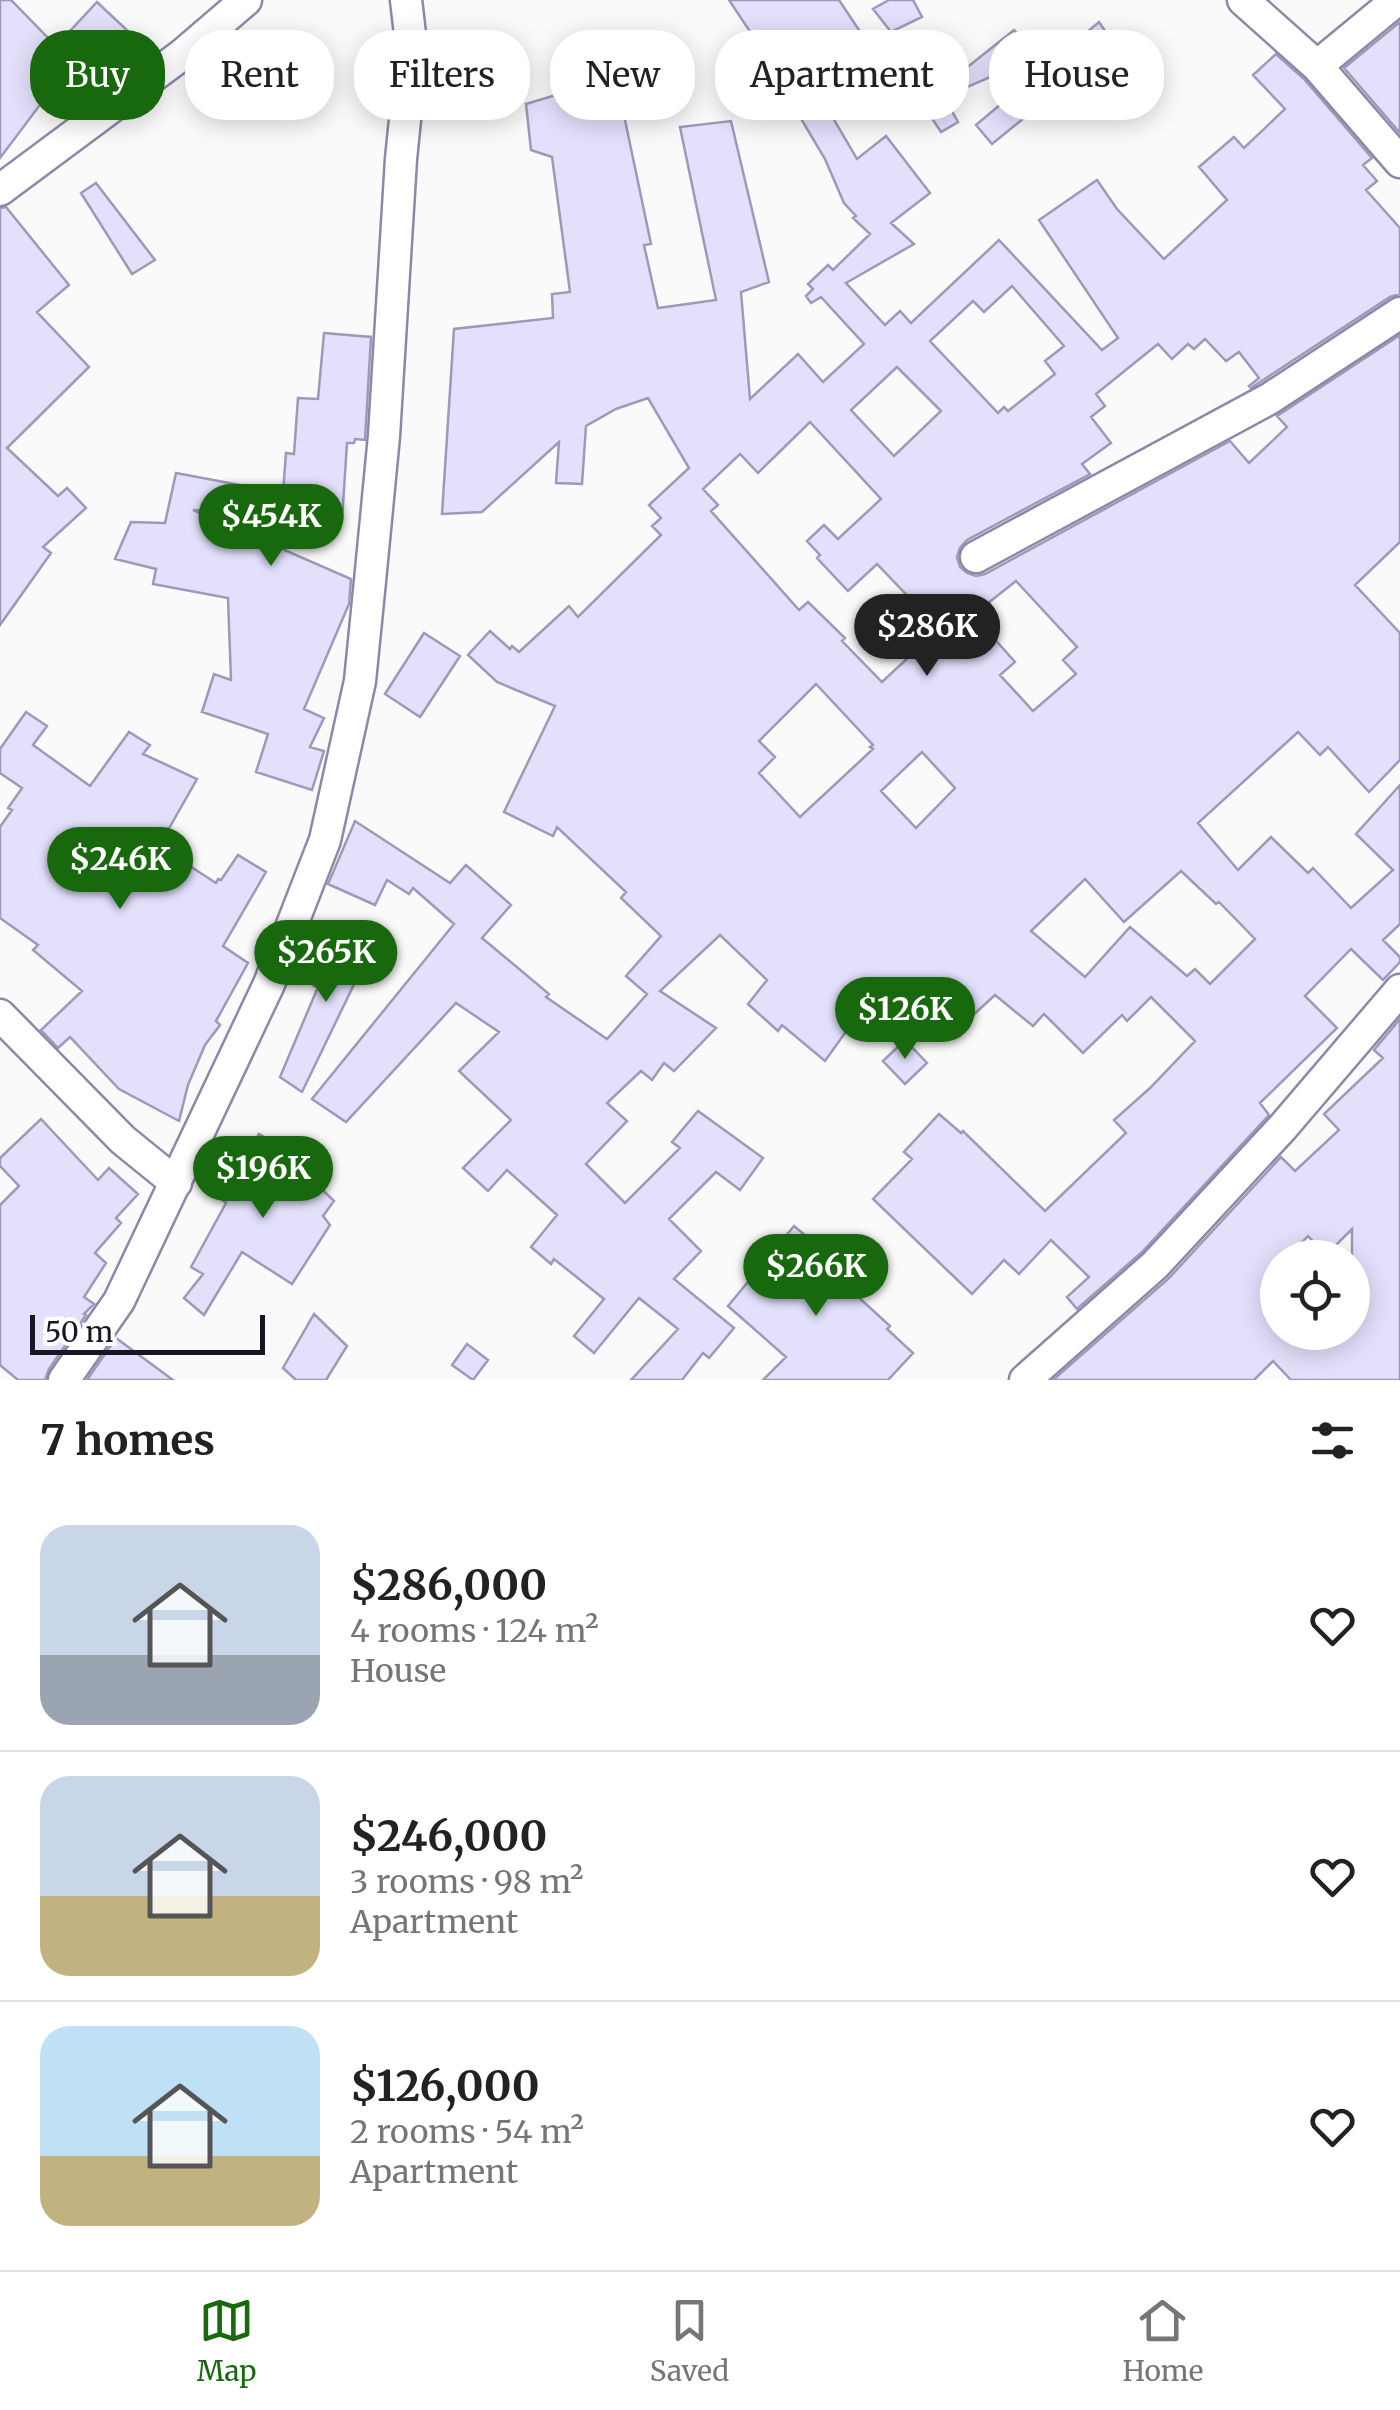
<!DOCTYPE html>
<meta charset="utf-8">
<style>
:root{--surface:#fff;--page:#f2f2f2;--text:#222;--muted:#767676;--line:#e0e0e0;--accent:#18690d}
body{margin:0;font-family:Merriweather,serif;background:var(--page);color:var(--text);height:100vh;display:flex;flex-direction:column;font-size:38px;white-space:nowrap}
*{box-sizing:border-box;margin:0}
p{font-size:32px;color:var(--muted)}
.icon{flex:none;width:55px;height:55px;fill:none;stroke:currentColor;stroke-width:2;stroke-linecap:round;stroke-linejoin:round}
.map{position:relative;height:1380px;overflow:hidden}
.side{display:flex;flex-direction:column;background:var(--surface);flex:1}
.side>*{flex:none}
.guide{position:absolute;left:30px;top:30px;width:1340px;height:90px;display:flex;gap:20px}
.buttons{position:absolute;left:1260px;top:1240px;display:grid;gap:20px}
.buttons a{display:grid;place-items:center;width:110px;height:110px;border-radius:50%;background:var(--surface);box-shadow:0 5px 25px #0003;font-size:50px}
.scale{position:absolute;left:30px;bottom:25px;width:235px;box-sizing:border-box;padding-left:10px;border:5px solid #181622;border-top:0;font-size:28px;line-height:35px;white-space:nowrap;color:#181622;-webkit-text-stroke:8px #fff;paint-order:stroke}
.price{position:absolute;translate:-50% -85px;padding:0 22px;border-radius:35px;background:var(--accent);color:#fff;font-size:32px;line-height:65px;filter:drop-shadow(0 2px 5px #0008)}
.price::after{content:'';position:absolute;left:50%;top:60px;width:30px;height:22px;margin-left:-15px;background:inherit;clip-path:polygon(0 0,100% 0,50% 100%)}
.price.current{background:#222;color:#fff}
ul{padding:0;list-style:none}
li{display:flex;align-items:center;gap:30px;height:250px;padding:0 40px}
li+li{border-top:2px solid var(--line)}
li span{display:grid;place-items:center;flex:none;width:280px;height:200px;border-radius:30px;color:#555}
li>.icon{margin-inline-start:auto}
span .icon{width:120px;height:120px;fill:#fffc;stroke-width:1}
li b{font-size:42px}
h2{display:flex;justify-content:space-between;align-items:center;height:120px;padding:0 40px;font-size:42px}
.pill{padding:0 35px;border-radius:40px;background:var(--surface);box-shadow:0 5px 25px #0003;font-size:35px;line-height:90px}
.pill.current{background:var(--accent);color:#fff}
.dock{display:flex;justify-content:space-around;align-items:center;height:140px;border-top:2px solid var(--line);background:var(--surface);font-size:28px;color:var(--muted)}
.dock a{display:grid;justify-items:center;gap:5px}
.dock .current{color:var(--accent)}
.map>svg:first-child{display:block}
.building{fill:#e3e0fc;stroke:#9d99b9;stroke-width:2.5;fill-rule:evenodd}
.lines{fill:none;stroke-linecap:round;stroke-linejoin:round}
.street-casing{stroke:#8c88a7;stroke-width:35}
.street{stroke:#fff;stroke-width:30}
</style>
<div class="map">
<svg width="1400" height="1380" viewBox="0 0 1400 1380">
<rect width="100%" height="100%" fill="#fafafa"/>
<!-- building -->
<path class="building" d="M0 0H11L56 46 97 2 147 49 112 69 88 41 0 158Z
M729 0H839L859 30 803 67 857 159 886 136 930 193 891 223 914 244 846 283 885 325 900 311 911 323 999 240 1102 350 1118 338 1039 220 1097 180 1117 209 1164 259 1227 200 1199 167 1234 137 1244 148 1285 109 1253 75 1276 54 1304 79 1372 158 1363 165 1377 181 1366 190 1400 228V294L1390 297 1251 388 1249 386 1259 378 1239 352 1226 361 1205 339 1194 349 1188 344 1172 359 1158 344 1096 394 1105 406 1091 417 1111 443 1082 464 1090 474 967 540 960 548 957 557 960 567 967 573 976 576 985 574 1230 441 1249 463 1287 427 1277 416 1400 335V542L1355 585 1400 633V760L1369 792 1328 747 1320 755 1298 732 1198 823 1238 870 1271 837 1308 873 1313 868 1351 908 1393 870 1356 834 1400 785V924L1383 940 1400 957V962L1383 980 1351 949 1305 996 1337 1028 1260 1103 1269 1115 1142 1252 1077 1309 1067 1297 1089 1277 1051 1240 1019 1274 1004 1260 972 1294 873 1199 912 1159 904 1152 939 1114 961 1133 963 1131 1045 1211 1126 1133 1114 1120 1150 1088 1195 1041 1151 997 1127 1021 1122 1015 1083 1053 1044 1014 1033 1026 995 995 970 1018 953 1000 923 1028 884 987 873 1001 870 998 825 1061 782 1025 778 1031 748 1004 767 980 720 935 660 991 716 1028 674 1071 664 1063 652 1080 641 1071 607 1103 627 1121 586 1164 625 1203 680 1148 672 1142 698 1111 763 1158 740 1190 716 1172 669 1219 701 1251 674 1279 734 1328 709 1358 703 1353 682 1380H631L678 1329 639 1298 594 1353 574 1336 604 1299 554 1259 551 1264 531 1247 557 1215 507 1170 488 1191 463 1168 511 1120 459 1071 499 1032 456 1003 346 1122 312 1099 454 924 413 888 409 894 387 880 375 905 328 884 355 821 450 883 466 865 511 905 482 938 549 994 546 997 607 1039 647 994 626 976 661 936 621 898 626 892 557 827 553 836 504 812 555 706 497 682 468 655 490 631 510 649 512 646 519 652 569 606 578 617 661 535 652 526 661 518 649 505 689 468 648 398 616 409 586 426 582 484 556 483 559 442 482 512 442 514 454 329 553 318 552 294 570 292 552 157 531 150 526 104 616 77 651 244 644 245 658 308 716 300 680 127 731 121 769 282 741 292 750 399 798 354 823 382 864 344 821 297 811 303 806 296 813 289 808 284 828 265 833 270 870 234 853 218 856 216 844 203 825 159 787 95 791 93ZM1012 286 1064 346 1045 361 1055 374 1008 411 1004 407 998 413 930 341 973 301 984 312ZM897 367 941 411 894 456 851 410ZM810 422 881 499 838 539 824 525 807 541 820 555 817 558 848 591 877 564 939 629 882 682 842 641 845 638 808 602 799 610 711 511 718 505 703 489 740 454 758 473ZM1016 581 1077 647 1063 660 1076 674 1033 711 1000 675 1015 662 973 615ZM816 684 873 745 870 747 873 749 800 817 759 773 775 757 759 741ZM922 752 955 788 916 828 881 791ZM1181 871 1216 904 1219 902 1255 939 1210 984 1195 969 1187 976 1130 927 1085 977 1031 931 1085 879 1124 922Z
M889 0H913L922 17 891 32 873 9Z
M1099 22 1116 47 1059 86 1061 88 992 144 976 125Z
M1400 22V133L1344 68Z
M1014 30 1036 57 944 97 958 122 941 132 898 67 916 49 940 89Z
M96 183 155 260 132 274 81 193Z
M6 207 69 285 37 312 89 367 7 448 58 496 67 488 86 508 43 547 51 553 0 625V208Z
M324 333 371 337 365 440 355 439 354 443H347L342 521 193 510 351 579 349 604 304 709 324 718 310 747 324 751 312 790 256 772 268 734 202 712 214 674 231 680 228 598 153 584 156 569 115 559 131 522 165 523 176 473 283 493 286 453 294 454 298 398 318 399Z
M424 633 460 656 420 717 385 694Z
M26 712 47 726 33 745 90 786 129 732 150 745 143 754 197 779 159 846 216 883 218 879 221 880 238 855 266 872 223 946 248 963 216 1021 220 1025 205 1045 188 1085 179 1121 119 1089 70 1037 58 1048 41 1030 82 991 33 950 38 945 0 918V827L12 810 8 808 22 788 0 773V749Z
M341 928 374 943 302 1092 280 1077 318 987 314 986Z
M1400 1019V1380H1291L1273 1361 1254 1380H1053L1169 1278 1281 1157 1295 1171 1339 1130 1324 1114 1383 1058 1374 1050ZM1352 1229V1332H1278V1258H1287L1308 1236 1326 1255Z
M905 1040 927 1063 905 1084 883 1061Z
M41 1119 98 1180 109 1168 138 1194 116 1218 121 1223 95 1253 106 1263 84 1297 94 1304 84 1314 86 1315 49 1369 45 1380H18L0 1365V1205L19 1186 0 1166V1158Z
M259 1134 308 1163 302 1170 334 1201 323 1216 330 1225 292 1284 242 1252 204 1315 184 1298 203 1274 191 1267 226 1203 220 1198Z
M794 1226 827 1254 820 1262 890 1326 887 1329 913 1353 888 1380H763L786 1357 728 1306Z
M314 1314 347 1346 326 1380H296L283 1368Z
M116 1338 173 1380H87Z
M467 1344 488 1360 473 1380 452 1365Z"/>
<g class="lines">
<!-- street casing -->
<g class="street-casing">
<path id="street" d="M1243 0 1317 66 1400 162
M1317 66 1397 0
M0 190 183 54 246 0
M976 557 1269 399 1400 313
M0 1015 123 1140 176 1183
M64 1380 119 1301 269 984 325 840 360 681 370 581 384 436 401 159 412 51 406 0
M1025 1380 1155 1265 1283 1127 1400 990"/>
</g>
<!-- street -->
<use href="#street" class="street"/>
</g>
</svg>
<div class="buttons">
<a><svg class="icon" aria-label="locate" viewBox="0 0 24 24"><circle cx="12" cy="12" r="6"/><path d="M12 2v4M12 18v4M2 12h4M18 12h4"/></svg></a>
</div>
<div class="scale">50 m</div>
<b class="price" style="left:271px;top:569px">$454K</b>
<b class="price current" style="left:927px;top:679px">$286K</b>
<b class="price" style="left:120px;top:912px">$246K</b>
<b class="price" style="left:326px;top:1005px">$265K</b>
<b class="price" style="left:905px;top:1062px">$126K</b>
<b class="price" style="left:263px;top:1221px">$196K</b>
<b class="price" style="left:816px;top:1319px">$266K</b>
<div class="guide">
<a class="pill current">Buy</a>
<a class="pill">Rent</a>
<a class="pill">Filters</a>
<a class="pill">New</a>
<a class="pill">Apartment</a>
<a class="pill">House</a>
</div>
</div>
<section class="side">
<h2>7 homes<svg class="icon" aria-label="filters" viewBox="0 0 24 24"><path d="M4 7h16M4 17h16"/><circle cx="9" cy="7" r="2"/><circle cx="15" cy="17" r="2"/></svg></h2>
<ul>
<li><span style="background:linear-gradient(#c9d6e8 65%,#9aa5b1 0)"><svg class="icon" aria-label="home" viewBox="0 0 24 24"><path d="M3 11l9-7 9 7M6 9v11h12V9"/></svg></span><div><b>$286,000</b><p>4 rooms · 124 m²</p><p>House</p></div><svg class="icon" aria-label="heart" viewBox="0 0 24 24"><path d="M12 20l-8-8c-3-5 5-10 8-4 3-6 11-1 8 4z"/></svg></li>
<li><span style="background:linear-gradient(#c9d6e8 60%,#c2b280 0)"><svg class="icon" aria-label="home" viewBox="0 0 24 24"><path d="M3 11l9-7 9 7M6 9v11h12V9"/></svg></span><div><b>$246,000</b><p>3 rooms · 98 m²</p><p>Apartment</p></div><svg class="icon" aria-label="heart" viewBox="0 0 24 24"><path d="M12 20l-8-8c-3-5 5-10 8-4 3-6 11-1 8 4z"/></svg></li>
<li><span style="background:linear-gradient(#bfe0f5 65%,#c2b280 0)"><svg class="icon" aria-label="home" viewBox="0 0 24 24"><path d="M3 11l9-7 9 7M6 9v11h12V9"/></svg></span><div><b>$126,000</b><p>2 rooms · 54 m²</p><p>Apartment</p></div><svg class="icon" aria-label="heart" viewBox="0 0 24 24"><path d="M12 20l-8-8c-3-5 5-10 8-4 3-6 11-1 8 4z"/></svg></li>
</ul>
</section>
<nav class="dock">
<a class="current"><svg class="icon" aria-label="map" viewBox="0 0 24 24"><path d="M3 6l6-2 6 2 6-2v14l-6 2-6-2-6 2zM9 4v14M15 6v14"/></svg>Map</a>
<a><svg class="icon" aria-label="saved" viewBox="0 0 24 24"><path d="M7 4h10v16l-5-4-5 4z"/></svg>Saved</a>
<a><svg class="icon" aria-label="home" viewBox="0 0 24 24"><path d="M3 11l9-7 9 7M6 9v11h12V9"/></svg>Home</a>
</nav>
